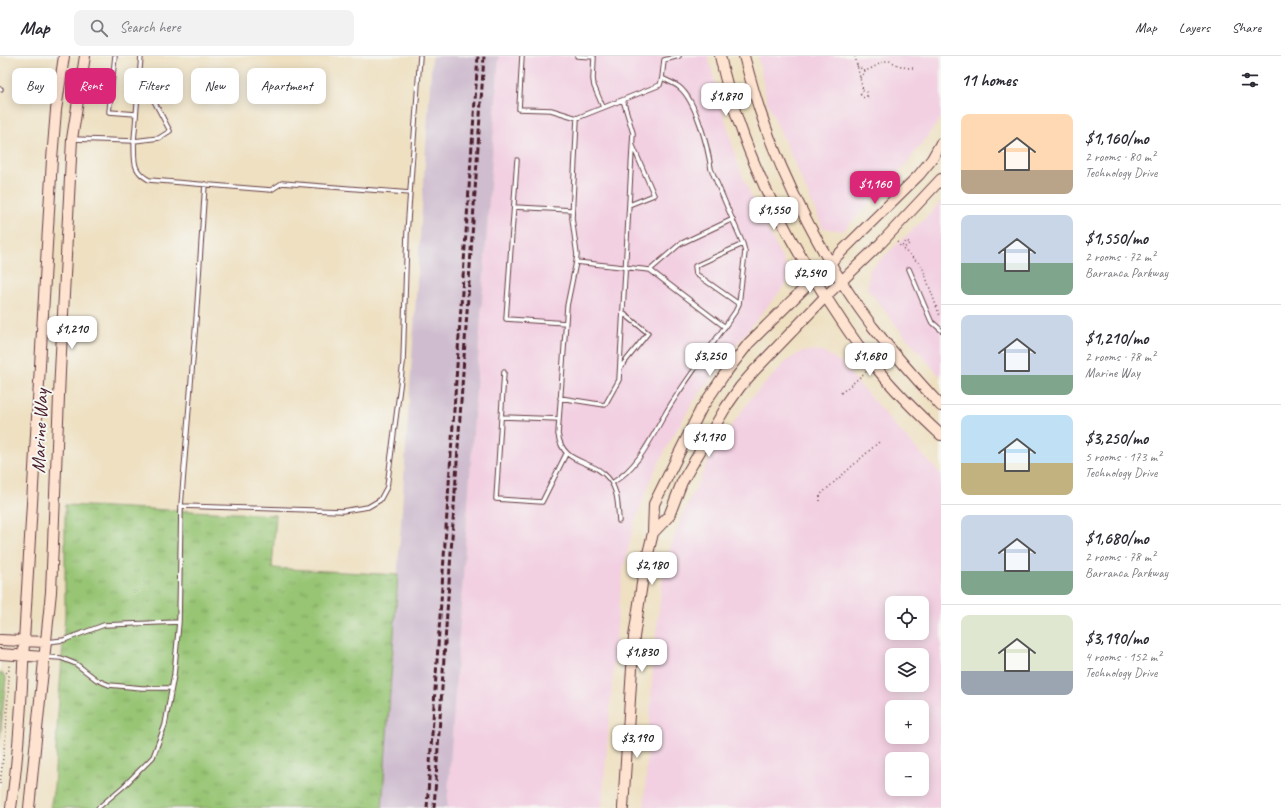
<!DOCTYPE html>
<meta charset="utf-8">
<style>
:root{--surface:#fff;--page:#f2f2f3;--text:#2b2b33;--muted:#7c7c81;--line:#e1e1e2;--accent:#db2777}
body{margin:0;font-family:Caveat,sans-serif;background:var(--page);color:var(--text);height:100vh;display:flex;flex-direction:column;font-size:15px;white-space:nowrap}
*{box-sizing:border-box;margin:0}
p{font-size:13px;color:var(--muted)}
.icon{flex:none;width:22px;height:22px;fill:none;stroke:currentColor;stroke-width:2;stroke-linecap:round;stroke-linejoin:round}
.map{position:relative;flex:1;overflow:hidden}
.panel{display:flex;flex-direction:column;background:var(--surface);width:340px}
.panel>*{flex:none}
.top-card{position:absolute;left:12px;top:12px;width:380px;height:36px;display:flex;gap:8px}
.tools{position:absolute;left:885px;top:540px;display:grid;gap:8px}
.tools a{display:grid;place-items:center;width:44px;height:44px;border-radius:8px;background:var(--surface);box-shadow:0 2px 10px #0003;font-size:20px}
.price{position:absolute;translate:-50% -34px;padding:0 9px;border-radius:8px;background:#fff;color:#222;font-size:13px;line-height:26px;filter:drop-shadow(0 1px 2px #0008)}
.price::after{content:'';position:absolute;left:50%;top:24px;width:12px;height:9px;margin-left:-6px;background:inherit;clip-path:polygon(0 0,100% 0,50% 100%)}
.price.selected{background:var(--accent);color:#fff}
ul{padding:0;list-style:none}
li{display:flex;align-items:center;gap:12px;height:100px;padding:0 20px}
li+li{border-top:1px solid var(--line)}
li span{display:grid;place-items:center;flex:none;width:112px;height:80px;border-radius:8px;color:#555}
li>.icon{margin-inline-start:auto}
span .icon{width:48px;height:48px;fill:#fffc;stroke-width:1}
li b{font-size:17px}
h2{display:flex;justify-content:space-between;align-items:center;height:48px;padding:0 20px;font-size:17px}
.pill{padding:0 14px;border-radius:8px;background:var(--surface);box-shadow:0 2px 10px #0003;font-size:14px;line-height:36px}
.pill.selected{background:var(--accent);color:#fff}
header{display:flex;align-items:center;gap:24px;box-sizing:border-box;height:56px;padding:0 20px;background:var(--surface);border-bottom:1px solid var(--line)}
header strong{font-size:19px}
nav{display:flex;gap:22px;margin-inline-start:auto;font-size:14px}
.search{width:280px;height:36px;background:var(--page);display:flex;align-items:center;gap:10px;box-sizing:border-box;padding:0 14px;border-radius:8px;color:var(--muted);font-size:15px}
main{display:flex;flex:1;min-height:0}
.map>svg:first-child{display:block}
.built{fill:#f2cfe1;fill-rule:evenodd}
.industrial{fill:#cfbdcf}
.grass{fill:url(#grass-tufts);stroke:#70724f}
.park{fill:url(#park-crowns);stroke:#70724f}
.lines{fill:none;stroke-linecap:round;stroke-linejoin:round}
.lane-casing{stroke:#633c42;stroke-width:5.5}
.secondary-casing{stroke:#633c42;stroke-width:12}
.path{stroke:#633c42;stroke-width:1.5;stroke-dasharray:1 3;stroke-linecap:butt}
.lane{stroke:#fff;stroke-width:3.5}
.secondary{stroke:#fee3d1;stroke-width:10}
.rail{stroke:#4a1f2b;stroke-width:3;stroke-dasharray:6 3;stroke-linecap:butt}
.labels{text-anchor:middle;stroke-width:4;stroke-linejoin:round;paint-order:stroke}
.street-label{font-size:20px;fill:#4a1f2b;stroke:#f6f6f2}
</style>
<header>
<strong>Map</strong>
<div class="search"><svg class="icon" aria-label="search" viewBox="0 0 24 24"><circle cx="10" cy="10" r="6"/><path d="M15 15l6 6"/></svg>Search here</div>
<nav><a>Map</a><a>Layers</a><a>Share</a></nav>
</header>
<main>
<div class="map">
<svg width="941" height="752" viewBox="0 0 941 752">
<defs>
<pattern id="grass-tufts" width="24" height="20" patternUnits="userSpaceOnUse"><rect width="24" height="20" fill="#97c573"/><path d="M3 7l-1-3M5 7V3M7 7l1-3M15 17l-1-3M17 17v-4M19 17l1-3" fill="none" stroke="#7d9f5f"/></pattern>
<pattern id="park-crowns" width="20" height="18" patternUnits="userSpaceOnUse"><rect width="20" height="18" fill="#97c573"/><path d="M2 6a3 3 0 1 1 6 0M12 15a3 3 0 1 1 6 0" fill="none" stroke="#7d9f5f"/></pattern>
</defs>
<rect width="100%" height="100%" fill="#f6f6f2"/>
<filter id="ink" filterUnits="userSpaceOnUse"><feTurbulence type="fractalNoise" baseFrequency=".025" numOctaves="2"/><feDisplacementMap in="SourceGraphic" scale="8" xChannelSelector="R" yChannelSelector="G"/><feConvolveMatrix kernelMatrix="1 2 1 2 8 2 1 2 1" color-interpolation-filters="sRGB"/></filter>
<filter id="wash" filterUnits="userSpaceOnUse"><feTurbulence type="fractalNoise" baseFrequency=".012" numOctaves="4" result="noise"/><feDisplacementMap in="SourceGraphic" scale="16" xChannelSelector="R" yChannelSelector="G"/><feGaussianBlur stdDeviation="0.9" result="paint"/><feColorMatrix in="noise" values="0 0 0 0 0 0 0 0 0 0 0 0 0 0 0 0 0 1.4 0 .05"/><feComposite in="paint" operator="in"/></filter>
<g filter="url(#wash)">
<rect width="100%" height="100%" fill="#eee0c1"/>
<!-- built -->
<path class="built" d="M499 0H708L738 109 753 144 788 214 786 228 735 290 692 348 668 389 652 421 634 468 624 511 619 546 602 752H447Z
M758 0H941V62L905 110 843 175 823 172 767 46Z
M941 145V321L903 278 867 232 869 214 930 158Z
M817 294 829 299 841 307 900 375 941 418V752H644L654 595 664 510 681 462 711 399 751 342 787 305 801 296ZM892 547H922V577H892ZM892 599H922V629H892ZM892 651H922V681H892ZM892 703H922V733H892Z"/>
<!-- industrial -->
<path class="industrial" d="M432 0H499L447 752H382Z"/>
<!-- grass -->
<path class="grass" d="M65 449 276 459 272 512 398 519 382 752H50L54 731 58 657 65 559Z"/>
<!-- park -->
<path class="park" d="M0 616 6 621 0 683Z"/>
</g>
<g filter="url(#ink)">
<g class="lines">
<!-- lane casing -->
<g class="lane-casing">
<path id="lane" d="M115 0 109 56 136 58
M522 0 519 53 551 54 577 62 660 29 662 22 664 4 679 0
M577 0 594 1 593 23 594 30 603 51
M139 30 154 45 170 75 159 82 134 85C135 104 131 114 149 124L271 134 282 127 410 137
M0 33H1
M577 62 572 162 577 199 576 206 567 250 558 378C563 411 593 402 609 423 618 434 618 451 619 465
M73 83 134 85 141 0
M517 104 506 263 566 267
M629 149 654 139 633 90
M514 151 572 154
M576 206 650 214 725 271
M909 213 931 265 941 274
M650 214 680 188 733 163
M739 248 696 218 695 210 743 188
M620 312 648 277 623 257
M504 316 496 443 542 446 566 398
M560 342 605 349 619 324 633 77 623 44
M501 361 559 363
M612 427C644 408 655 371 675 342 694 313 715 285 735 256L739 248 745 196 743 188 711 113C708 92 696 44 679 31 675 28 668 25 662 22
M181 450 342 455 368 451 380 444 387 431 403 307 407 177 420 0
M47 586 64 584 104 569 179 566
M45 601 61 602 76 608 97 624 109 629 142 632H171
M98 752 124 730 153 701 165 669 174 619 179 566 181 450 196 265 205 128"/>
</g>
<!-- secondary casing -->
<g class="secondary-casing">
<path id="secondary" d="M720 0C740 91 785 181 837 258 848 275 860 293 874 309 894 334 917 357 941 379
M744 0C749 18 754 37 760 55 784 127 827 210 872 270 894 298 917 324 941 350
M653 477 669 460 682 426 726 351 740 331 754 315 825 241 881 187 941 123
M0 584 45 586
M0 598 44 601
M11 752C19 696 22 641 24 585L52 103 56 54 64 0
M29 752 51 536 60 316 72 83 85 0
M623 752 634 581 644 514 653 477 654 448 701 353 724 319 749 287 919 119 932 103 941 87"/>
</g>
<!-- path -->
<path class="path" d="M855 0 863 35
M857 10 865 15C872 13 879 7 886 5 892 4 895 9 901 10 905 12 910 12 914 12
M860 22 865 15
M860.5 38a3.5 3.5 0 1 1 7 0a3.5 3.5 0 1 1-7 0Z
M867 40 870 43
M897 186 901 191 907 185 910 187 903 193 922 210 939 258 941 260
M841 337 852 328 867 315
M820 445V439L879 386
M0 728 6 676 9 621 6 616 9 614V609"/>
<!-- lane -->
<use href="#lane" class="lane"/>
<!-- secondary -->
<use href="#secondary" class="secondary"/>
<!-- rail -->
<path class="rail" d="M427 752 478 0
M434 752 484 0"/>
</g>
</g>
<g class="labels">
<!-- street labels -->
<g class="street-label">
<text transform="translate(39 375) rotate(-88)" y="7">Marine Way</text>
</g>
</g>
</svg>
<div class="tools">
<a><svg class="icon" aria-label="locate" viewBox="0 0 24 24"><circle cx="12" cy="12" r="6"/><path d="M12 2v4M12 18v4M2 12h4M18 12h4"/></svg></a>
<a><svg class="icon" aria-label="layers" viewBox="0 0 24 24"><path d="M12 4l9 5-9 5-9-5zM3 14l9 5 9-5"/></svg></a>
<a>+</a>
<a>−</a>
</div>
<b class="price" style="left:726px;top:61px">$1,870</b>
<b class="price selected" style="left:875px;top:149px">$1,160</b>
<b class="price" style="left:774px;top:175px">$1,550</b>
<b class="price" style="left:810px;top:238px">$2,540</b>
<b class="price" style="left:72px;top:294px">$1,210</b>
<b class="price" style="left:710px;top:321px">$3,250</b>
<b class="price" style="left:870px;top:321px">$1,680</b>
<b class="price" style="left:709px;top:402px">$1,170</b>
<b class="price" style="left:652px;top:530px">$2,180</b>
<b class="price" style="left:642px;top:617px">$1,830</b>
<b class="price" style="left:637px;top:703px">$3,190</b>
<div class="top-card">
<a class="pill">Buy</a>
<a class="pill selected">Rent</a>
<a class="pill">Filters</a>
<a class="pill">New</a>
<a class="pill">Apartment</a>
</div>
</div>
<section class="panel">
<h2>11 homes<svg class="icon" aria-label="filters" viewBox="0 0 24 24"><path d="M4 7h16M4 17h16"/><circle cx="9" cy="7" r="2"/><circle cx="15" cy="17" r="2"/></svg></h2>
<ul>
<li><span style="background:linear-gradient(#ffd9b3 70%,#b9a48a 0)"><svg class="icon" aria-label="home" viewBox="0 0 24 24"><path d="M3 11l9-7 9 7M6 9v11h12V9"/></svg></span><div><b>$1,160/mo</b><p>2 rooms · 80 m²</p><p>Technology Drive</p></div></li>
<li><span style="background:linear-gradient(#c9d6e8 60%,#7fa58c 0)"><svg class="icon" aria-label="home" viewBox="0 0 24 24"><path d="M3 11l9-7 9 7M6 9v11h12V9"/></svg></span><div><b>$1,550/mo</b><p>2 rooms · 72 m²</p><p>Barranca Parkway</p></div></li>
<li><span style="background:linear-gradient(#c9d6e8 75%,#7fa58c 0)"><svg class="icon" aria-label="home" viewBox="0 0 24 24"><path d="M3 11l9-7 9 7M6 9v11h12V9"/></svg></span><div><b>$1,210/mo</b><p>2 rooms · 78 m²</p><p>Marine Way</p></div></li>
<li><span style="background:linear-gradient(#bfe0f5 60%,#c2b280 0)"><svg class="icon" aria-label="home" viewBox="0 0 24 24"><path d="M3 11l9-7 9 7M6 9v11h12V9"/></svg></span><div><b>$3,250/mo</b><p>5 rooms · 173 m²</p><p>Technology Drive</p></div></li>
<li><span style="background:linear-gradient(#c9d6e8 70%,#7fa58c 0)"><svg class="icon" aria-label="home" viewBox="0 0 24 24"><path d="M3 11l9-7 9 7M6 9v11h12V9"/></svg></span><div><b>$1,680/mo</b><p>2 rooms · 78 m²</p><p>Barranca Parkway</p></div></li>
<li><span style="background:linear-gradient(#dfe7d0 70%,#9aa5b1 0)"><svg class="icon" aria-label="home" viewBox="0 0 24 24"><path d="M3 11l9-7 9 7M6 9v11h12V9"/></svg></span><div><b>$3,190/mo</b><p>4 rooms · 152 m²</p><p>Technology Drive</p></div></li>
</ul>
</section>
</main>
